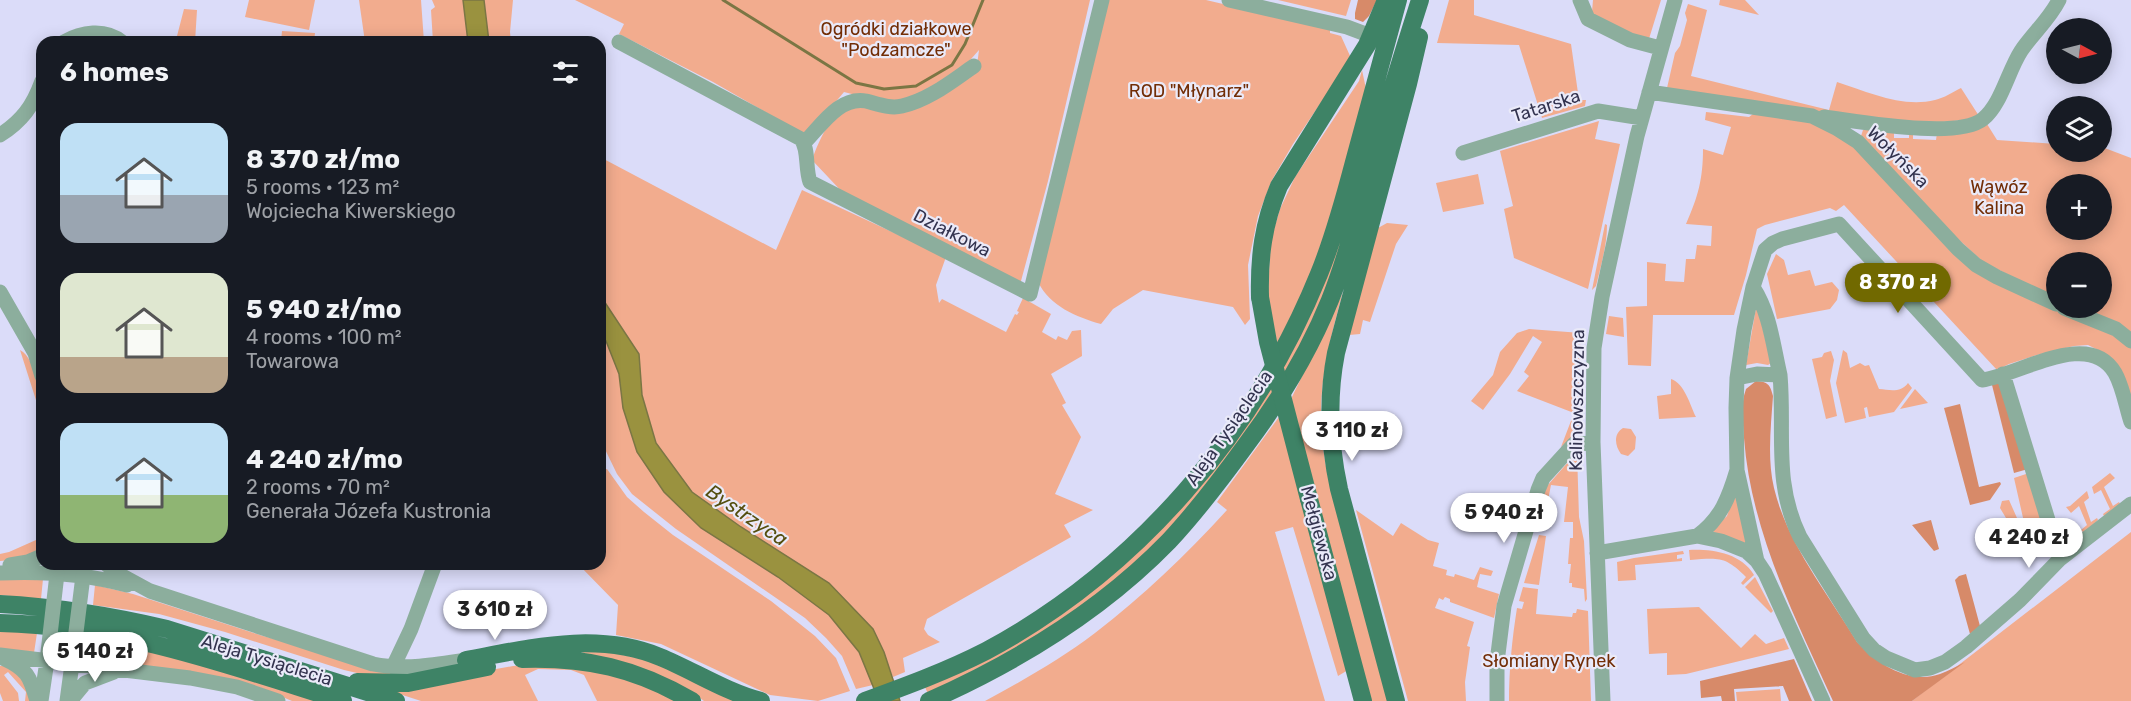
<!DOCTYPE html>
<meta charset="utf-8">
<style>
:root{--surface:#171b24;--page:#242831;--text:#f1f3f6;--muted:#9ea1a6;--accent:#716900}
body{margin:0;font-family:Rubik,sans-serif;background:var(--page);color:var(--text);height:100vh;display:flex;flex-direction:column;font-size:22px;white-space:nowrap}
*{box-sizing:border-box;margin:0}
p{font-size:20px;color:var(--muted)}
.icon{flex:none;width:33px;height:33px;fill:none;stroke:currentColor;stroke-width:2;stroke-linecap:round;stroke-linejoin:round}
.map{position:relative;flex:1;overflow:hidden}
.details{position:absolute;left:36px;top:36px;width:570px;height:534px;display:flex;flex-direction:column;background:var(--surface);border-radius:18px;box-shadow:0 3px 15px #0003}
.details>*{flex:none}
.needle{width:39px;rotate:97deg}
.buttons{position:absolute;left:2046px;top:18px;display:grid;gap:12px}
.buttons a{display:grid;place-items:center;width:66px;height:66px;border-radius:50%;background:var(--surface);box-shadow:0 3px 15px #0003;font-size:30px}
.price{position:absolute;translate:-50% -51px;padding:0 14px;border-radius:21px;background:#fff;color:#222;font-size:20px;line-height:39px;filter:drop-shadow(0 2px 3px #0008)}
.price::after{content:'';position:absolute;left:50%;top:36px;width:18px;height:14px;margin-left:-9px;background:inherit;clip-path:polygon(0 0,100% 0,50% 100%)}
.price.on{background:var(--accent);color:#fff}
ul{padding:0;list-style:none}
li{display:flex;align-items:center;gap:18px;height:150px;padding:0 24px}
li span{display:grid;place-items:center;flex:none;width:168px;height:120px;border-radius:18px;color:#555}
li>.icon{margin-inline-start:auto}
span .icon{width:72px;height:72px;fill:#fffc;stroke-width:1}
li b{font-size:26px}
h2{display:flex;justify-content:space-between;align-items:center;height:72px;padding:0 24px;font-size:26px}
.map>svg:first-child{display:block}
.green{fill:#f2ac8e;fill-rule:evenodd}
.forest{fill:#d78a69}
.water{fill:#9a923f;stroke:#7b7644;stroke-width:1.5}
.lines{fill:none;stroke-linecap:round;stroke-linejoin:round}
.stream{stroke:#7b7644;stroke-width:3}
.minor{stroke:#8cae9d;stroke-width:15}
.major{stroke:#3e8366;stroke-width:18}
.minor-bridge{stroke:#8cae9d;stroke-width:15}
.major-bridge{stroke:#3e8366;stroke-width:18}
.labels{text-anchor:middle;stroke-width:4.5;stroke-linejoin:round;paint-order:stroke}
.park-label{font-size:18px;fill:#722d06;stroke:#eaeaf9}
.street-label{font-size:18px;fill:#33334f;stroke:#eaeaf9}
.water-label{font-size:20px;font-style:italic;fill:#544e0e;stroke:#eaeaf9}
</style>
<div class="map">
<svg width="2131" height="701" viewBox="0 0 2131 701">
<rect width="100%" height="100%" fill="#dbdcf9"/>
<!-- green -->
<path class="green" d="M249 0H315L309 30 245 17Z
M359 0H421L424 42H365Z
M432 0H463L468 42H433L431 10 435 7Z
M484 0H513L510 32 511 42H489Z
M575 0H1090L1048 181 1021 281 1015 282 845 195 812 160C820 138 836 99 864 104 876 106 888 111 901 110 918 109 959 82 976 73L979 50 956 76 924 96 907 102 891 104 844 92 807 136 713 82 619 34 624 24Z
M1107 0H1206L1330 29V33L1341 36 1351 58 1293 144 1272 180 1258 216 1248 265 1250 319 1245 325 1233 307 1143 290 1113 309 1101 324C1076 317 1050 306 1038 282Z
M1278 0H1351L1346 16Z
M1449 0H1474V15L1571 44 1579 100H1586L1585 106 1542 118 1519 45 1437 43Z
M1593 0H1661L1648 42 1597 20 1592 12Z
M1720 0H1745L1759 15 1719 5Z
M1688 4 1707 10 1691 76 1829 110 1837 82C1868 92 1902 108 1935 100 1944 98 1953 92 1961 88L1979 116 1975 119 1921 124 1829 115 1667 88 1675 53 1680 46 1687 20 1685 13Z
M184 9 197 10 195 42H179L177 36Z
M282 31 315 33 314 42H281Z
M1362 70 1366 89 1320 254 1276 350 1267 304 1271 239 1280 209 1295 177 1359 81Z
M1706 112 1749 117 1753 114 1805 120 1843 138 1860 152 1948 245 2113 335 2131 348V398L2119 367 2100 351 2088 345 2074 346 2037 355 2009 364 1997 370 1844 205 1836 211 1830 208 1765 225 1757 229 1746 275 1734 315H1653L1651 366 1628 365 1626 307 1647 306V262L1666 264 1665 281 1684 282 1686 259H1695L1697 245 1711 246 1712 226 1686 224C1698 197 1703 179 1703 149L1723 155 1731 127 1705 120Z
M1599 121 1595 139 1620 144 1588 289 1514 258 1504 209 1513 206 1500 151Z
M1987 124 1997 140 2056 144V152H2102V147L2131 158V337L2073 308H2102V262H2056V300L1982 261 1955 236 1861 136 1863 130H1894V138H1909V131L1913 132V139L1936 140 1937 133ZM2056 184H2102V230H2056Z
M600 157 776 250 802 190 946 257 936 285 939 303 942 299 1006 332 1015 314 1017 315 1019 312 1017 311 1023 298 1051 314 1042 332 1056 340 1058 336 1067 340 1072 331 1081 330 1082 356 1051 374 1066 403 1062 405 1081 437 1055 494 1093 510 1064 525 1071 537 927 619 924 629 928 635 940 642 903 658 905 672 893 677 873 629 692 492 656 443 642 395 639 354 600 295Z
M1478 174 1484 204 1443 212 1436 183Z
M1355 188 1330 283 1285 377 1281 364Z
M1387 223 1408 225 1396 244 1370 322 1363 320 1360 334 1349 335 1378 228Z
M1605 224 1607 225C1607 245 1601 266 1596 286L1592 290Z
M1776 254 1784 260 1788 275 1810 270 1815 286 1832 282 1839 290 1837 300 1830 309 1777 319 1767 274Z
M1343 292C1332 332 1321 372 1321 413 1320 457 1334 500 1345 542 1360 595 1374 648 1388 701H1370L1291 399Z
M1756 308H1758L1771 363 1768 365 1757 363 1746 365Z
M1609 316 1623 318 1624 337 1606 334Z
M1529 329 1581 333 1579 372 1581 430 1561 447 1574 413 1517 391 1529 376 1524 372 1542 342 1533 336 1510 374 1483 410 1471 401 1493 375 1500 352 1517 333Z
M606 340 619 374 623 408 637 452 778 577 829 615 859 652 873 685 856 689 842 656 826 638 805 618 676 529 632 494 617 474 600 439V342Z
M20 350C37 359 42 402 42 419Z
M1843 350 1847 353 1850 368 1860 363 1865 366 1869 365 1879 389C1890 390 1901 393 1908 383L1912 388 1894 412 1869 417 1867 407 1864 408 1866 418 1845 423 1836 383Z
M1831 351 1834 360 1830 381 1837 416 1826 419 1812 359 1822 357 1824 353Z
M1671 379C1685 384 1690 405 1696 417L1659 419 1657 396 1671 394Z
M1272 386 1275 397 1191 509 1130 568 1048 632 928 694 925 687 1084 595Z
M1915 389 1928 403 1900 409Z
M1279 417 1348 670 1338 676 1293 527 1275 532 1325 701H985C1022 681 1061 659 1095 633 1143 596 1186 555 1227 510L1217 502Z
M1623 428 1631 429 1636 437 1635 449 1628 456 1621 454C1615 446 1613 434 1623 428Z
M1577 452 1579 517 1584 541 1587 599 1585 602 1584 589 1572 587V583H1569L1571 564H1568L1570 538H1573V522H1564L1568 487 1551 485 1548 500 1542 499 1547 486Z
M600 469 601 470 607 469 627 497 644 512 673 535 771 601 815 636 836 658 850 691 818 701 770 695 661 644 616 635 618 605 578 564H600Z
M2029 473 2043 519 2026 531 2014 478Z
M2110 473 2115 478 2104 487 2113 506 2119 502 2120 504 2104 516 2103 514 2110 509 2101 490 2094 494 2092 487Z
M2087 491 2089 498 2084 502 2091 522 2097 518 2098 520 2084 533 2081 530 2087 525 2079 506 2071 513 2066 507 2070 506Z
M1735 492 1750 546 1713 532 1716 526 1727 516Z
M2009 500 2017 518 2009 523 2000 508 2002 501Z
M1356 510 1393 536 1401 523 1428 540 1439 543 1433 566 1447 570 1446 575 1454 577 1455 574 1474 580 1480 567 1493 571 1491 576 1480 574 1477 587 1499 594 1494 618 1450 602V599L1445 597 1443 600 1439 598 1435 608 1474 622 1467 646 1470 647 1465 682 1466 701H1408Z
M2131 532V701H1912Z
M1539 535 1546 536 1539 585 1524 583Z
M36 540 42 541V551L23 559 0 561V554L9 552Z
M1689 550C1712 549 1741 553 1754 575L1743 585 1741 583 1746 577C1725 556 1719 558 1690 560Z
M1683 551 1684 554 1677 555V559L1682 558V561L1635 565 1636 580 1618 581 1617 562 1634 558Z
M1755 577 1773 611 1771 613 1745 587Z
M43 579 41 599 0 595V580Z
M95 585 133 594 263 636 404 673 379 678 344 670 225 632 159 614 93 605Z
M1523 587 1538 589 1536 614 1572 617 1573 613H1576L1577 609 1588 611 1591 701H1509C1509 670 1512 639 1517 608L1522 609 1524 602 1519 601Z
M1699 607 1741 648 1755 634 1766 644 1784 638 1789 649 1686 674 1667 675V653L1649 654 1647 609Z
M0 631 37 633 34 653 0 649Z
M89 640C166 651 242 678 316 701H292L259 687 152 667 87 658Z
M565 646 593 649 653 661 746 701H704L696 695Z
M548 664 613 673 679 701H597L584 675 571 670 538 669 525 675 538 701H421L384 689 513 666Z
M0 666H6L21 674 31 701H25L26 692 8 672 4 675 18 693 19 701H3L0 693Z
M1780 689 1781 701H1737L1736 692Z"/>
<!-- forest -->
<path class="forest" d="M1358 0H1377L1369 16 1363 22 1355 19V13Z
M1998 380 2028 469 2014 473 1992 385Z
M1756 381C1768 382 1770 384 1773 396 1771 425 1767 459 1774 488 1787 543 1828 594 1857 642 1876 663 1909 685 1940 674 1948 671 1957 666 1965 662L1912 701H1833C1795 617 1751 532 1744 438 1743 422 1740 405 1746 389Z
M1960 404 1979 487 2000 482 2001 484 1990 500 1970 505 1944 408Z
M1931 520 1939 549 1934 551 1912 525Z
M1966 574 1980 626 1970 634 1955 580 1959 576Z
M1794 659 1812 701H1789L1783 686 1734 689 1735 701H1722L1721 696 1701 698 1700 681Z"/>
<!-- water -->
<path class="water" d="M463 0H484L489 42H468Z
M600 295 639 354 642 395 656 443 692 492 741 527 829 583 873 629 884 652 900 701H879L859 652 829 615 778 577 701 528 664 492 637 452 623 408 619 374 606 341 600 342Z"/>
<g class="lines">
<!-- stream -->
<path class="stream" d="M723 0 856 83 884 89 916 86 952 65 965 44 983 0"/>
<!-- minor -->
<path class="minor" d="M1229 0 1347 27 1371 36
M1580 0 1588 19 1630 40 1660 48
M64 42C81 32 105 28 122 42
M619 42 801 139C809 149 805 168 810 182L1030 294 1102 0
M1649 92 1812 116 1836 128 1858 142 1958 249 1976 265 1997 277 2056 304
M1824 117C1857 121 1957 140 1983 119 2001 105 2008 71 2021 51 2033 33 2049 20 2059 0
M0 135C22 121 33 106 42 81
M804 143C821 126 839 96 866 101 878 104 890 109 902 106 929 100 952 81 974 66
M1463 153 1598 111 1642 118
M1753 287C1770 313 1773 345 1780 375
M0 292 35 353 42 376
M2064 308 2116 329 2131 341
M2003 374 2060 559
M1737 378 1757 374 1780 375C1785 433 1773 482 1800 537L1863 638 1874 650 1886 658 1915 670 1930 668 1945 662 1966 647 2020 600 2060 559 2131 504
M1697 536C1721 519 1729 497 1737 470
M1597 553 1697 536 1721 541 1746 551 1757 561 1765 573 1823 701
M1757 561 1737 470 1736 408 1737 378 1744 330 1753 287 1765 250 1773 243 1782 239 1839 224 1982 380C2020 375 2089 328 2115 373 2123 387 2126 407 2131 422
M106 564 117 573 150 591 373 664C404 670 435 665 466 660
M10 565 28 562 42 556
M0 573C43 571 86 574 127 585
M0 655 190 678 237 687 278 701
M3 658C27 669 30 676 37 701
M393 667 411 629 435 564
M41 701 47 661
M67 701 72 664
M70 701 85 683 114 672
M1497 701V662L1504 606 1538 490 1543 478 1574 444 1593 442
M1603 701 1593 442 1594 348 1602 297 1637 136 1675 0"/>
<!-- major -->
<path class="major" d="M1260 297C1259 257 1263 224 1279 186L1367 45 1386 0
M1309 499 1363 701
M0 604C56 607 112 616 167 629L396 701
M0 623C122 626 228 665 343 701
M522 659C586 657 636 668 692 701
M466 660C531 648 597 631 660 657 692 670 728 693 761 701
M357 682 408 683 487 667
M865 701C906 686 947 671 986 651 1137 570 1255 432 1319 274 1334 237 1344 200 1354 162 1369 108 1383 54 1398 0
M929 701C1017 662 1101 611 1169 541 1197 511 1222 478 1246 445 1279 401 1309 352 1330 300 1348 255 1359 207 1372 161 1386 107 1403 53 1420 0
M1396 701 1339 489C1329 443 1327 399 1336 353L1408 84 1419 37"/>
<!-- minor-bridge -->
<path class="minor-bridge" d="M47 661 57 574
M72 664 83 576"/>
<!-- major-bridge -->
<path class="major-bridge" d="M1260 297 1268 342 1309 499"/>
</g>
<g class="labels">
<!-- park labels -->
<g class="park-label">
<text x="896" y="35">Ogródki działkowe<tspan x="896" dy="21">"Podzamcze"</tspan></text>
<text x="1189" y="97">ROD "Młynarz"</text>
<text x="1999" y="193">Wąwóz<tspan x="1999" dy="21">Kalina</tspan></text>
<text x="1549" y="667">Słomiany Rynek</text>
</g>
<!-- street labels -->
<g class="street-label">
<text transform="translate(1546 106) rotate(-18)" y="6">Tatarska</text>
<text transform="translate(1898 157) rotate(45)" y="6">Wołyńska</text>
<text transform="translate(952 233) rotate(27)" y="6">Działkowa</text>
<text transform="translate(1577 400) rotate(-89)" y="6">Kalinowszczyzna</text>
<text transform="translate(1229 428) rotate(-55)" y="6">Aleja Tysiąclecia</text>
<text transform="translate(1319 533) rotate(75)" y="6">Mełgiewska</text>
<text transform="translate(267 660) rotate(17)" y="6">Aleja Tysiąclecia</text>
</g>
<!-- water labels -->
<g class="water-label">
<text transform="translate(747 515) rotate(34)" y="7">Bystrzyca</text>
</g>
</g>
</svg>
<div class="buttons">
<a><svg class="needle" viewBox="-14 -14 28 28"><path d="M0-13l5 13h-10z" fill="#e53935"/><path d="M0 13l5-13h-10z" fill="#9ea1a6"/></svg></a>
<a><svg class="icon" aria-label="layers" viewBox="0 0 24 24"><path d="M12 4l9 5-9 5-9-5zM3 14l9 5 9-5"/></svg></a>
<a>+</a>
<a>−</a>
</div>
<b class="price on" style="left:1898px;top:314px">8 370 zł</b>
<b class="price" style="left:1352px;top:462px">3 110 zł</b>
<b class="price" style="left:1504px;top:544px">5 940 zł</b>
<b class="price" style="left:2029px;top:569px">4 240 zł</b>
<b class="price" style="left:495px;top:641px">3 610 zł</b>
<b class="price" style="left:95px;top:683px">5 140 zł</b>
<section class="details">
<h2>6 homes<svg class="icon" aria-label="filters" viewBox="0 0 24 24"><path d="M4 7h16M4 17h16"/><circle cx="9" cy="7" r="2"/><circle cx="15" cy="17" r="2"/></svg></h2>
<ul>
<li><span style="background:linear-gradient(#bfe0f5 60%,#9aa5b1 0)"><svg class="icon" aria-label="home" viewBox="0 0 24 24"><path d="M3 11l9-7 9 7M6 9v11h12V9"/></svg></span><div><b>8 370 zł/mo</b><p>5 rooms · 123 m²</p><p>Wojciecha Kiwerskiego</p></div></li>
<li><span style="background:linear-gradient(#dfe7d0 70%,#b9a48a 0)"><svg class="icon" aria-label="home" viewBox="0 0 24 24"><path d="M3 11l9-7 9 7M6 9v11h12V9"/></svg></span><div><b>5 940 zł/mo</b><p>4 rooms · 100 m²</p><p>Towarowa</p></div></li>
<li><span style="background:linear-gradient(#bfe0f5 60%,#8fb573 0)"><svg class="icon" aria-label="home" viewBox="0 0 24 24"><path d="M3 11l9-7 9 7M6 9v11h12V9"/></svg></span><div><b>4 240 zł/mo</b><p>2 rooms · 70 m²</p><p>Generała Józefa Kustronia</p></div></li>
</ul>
</section>
</div>
